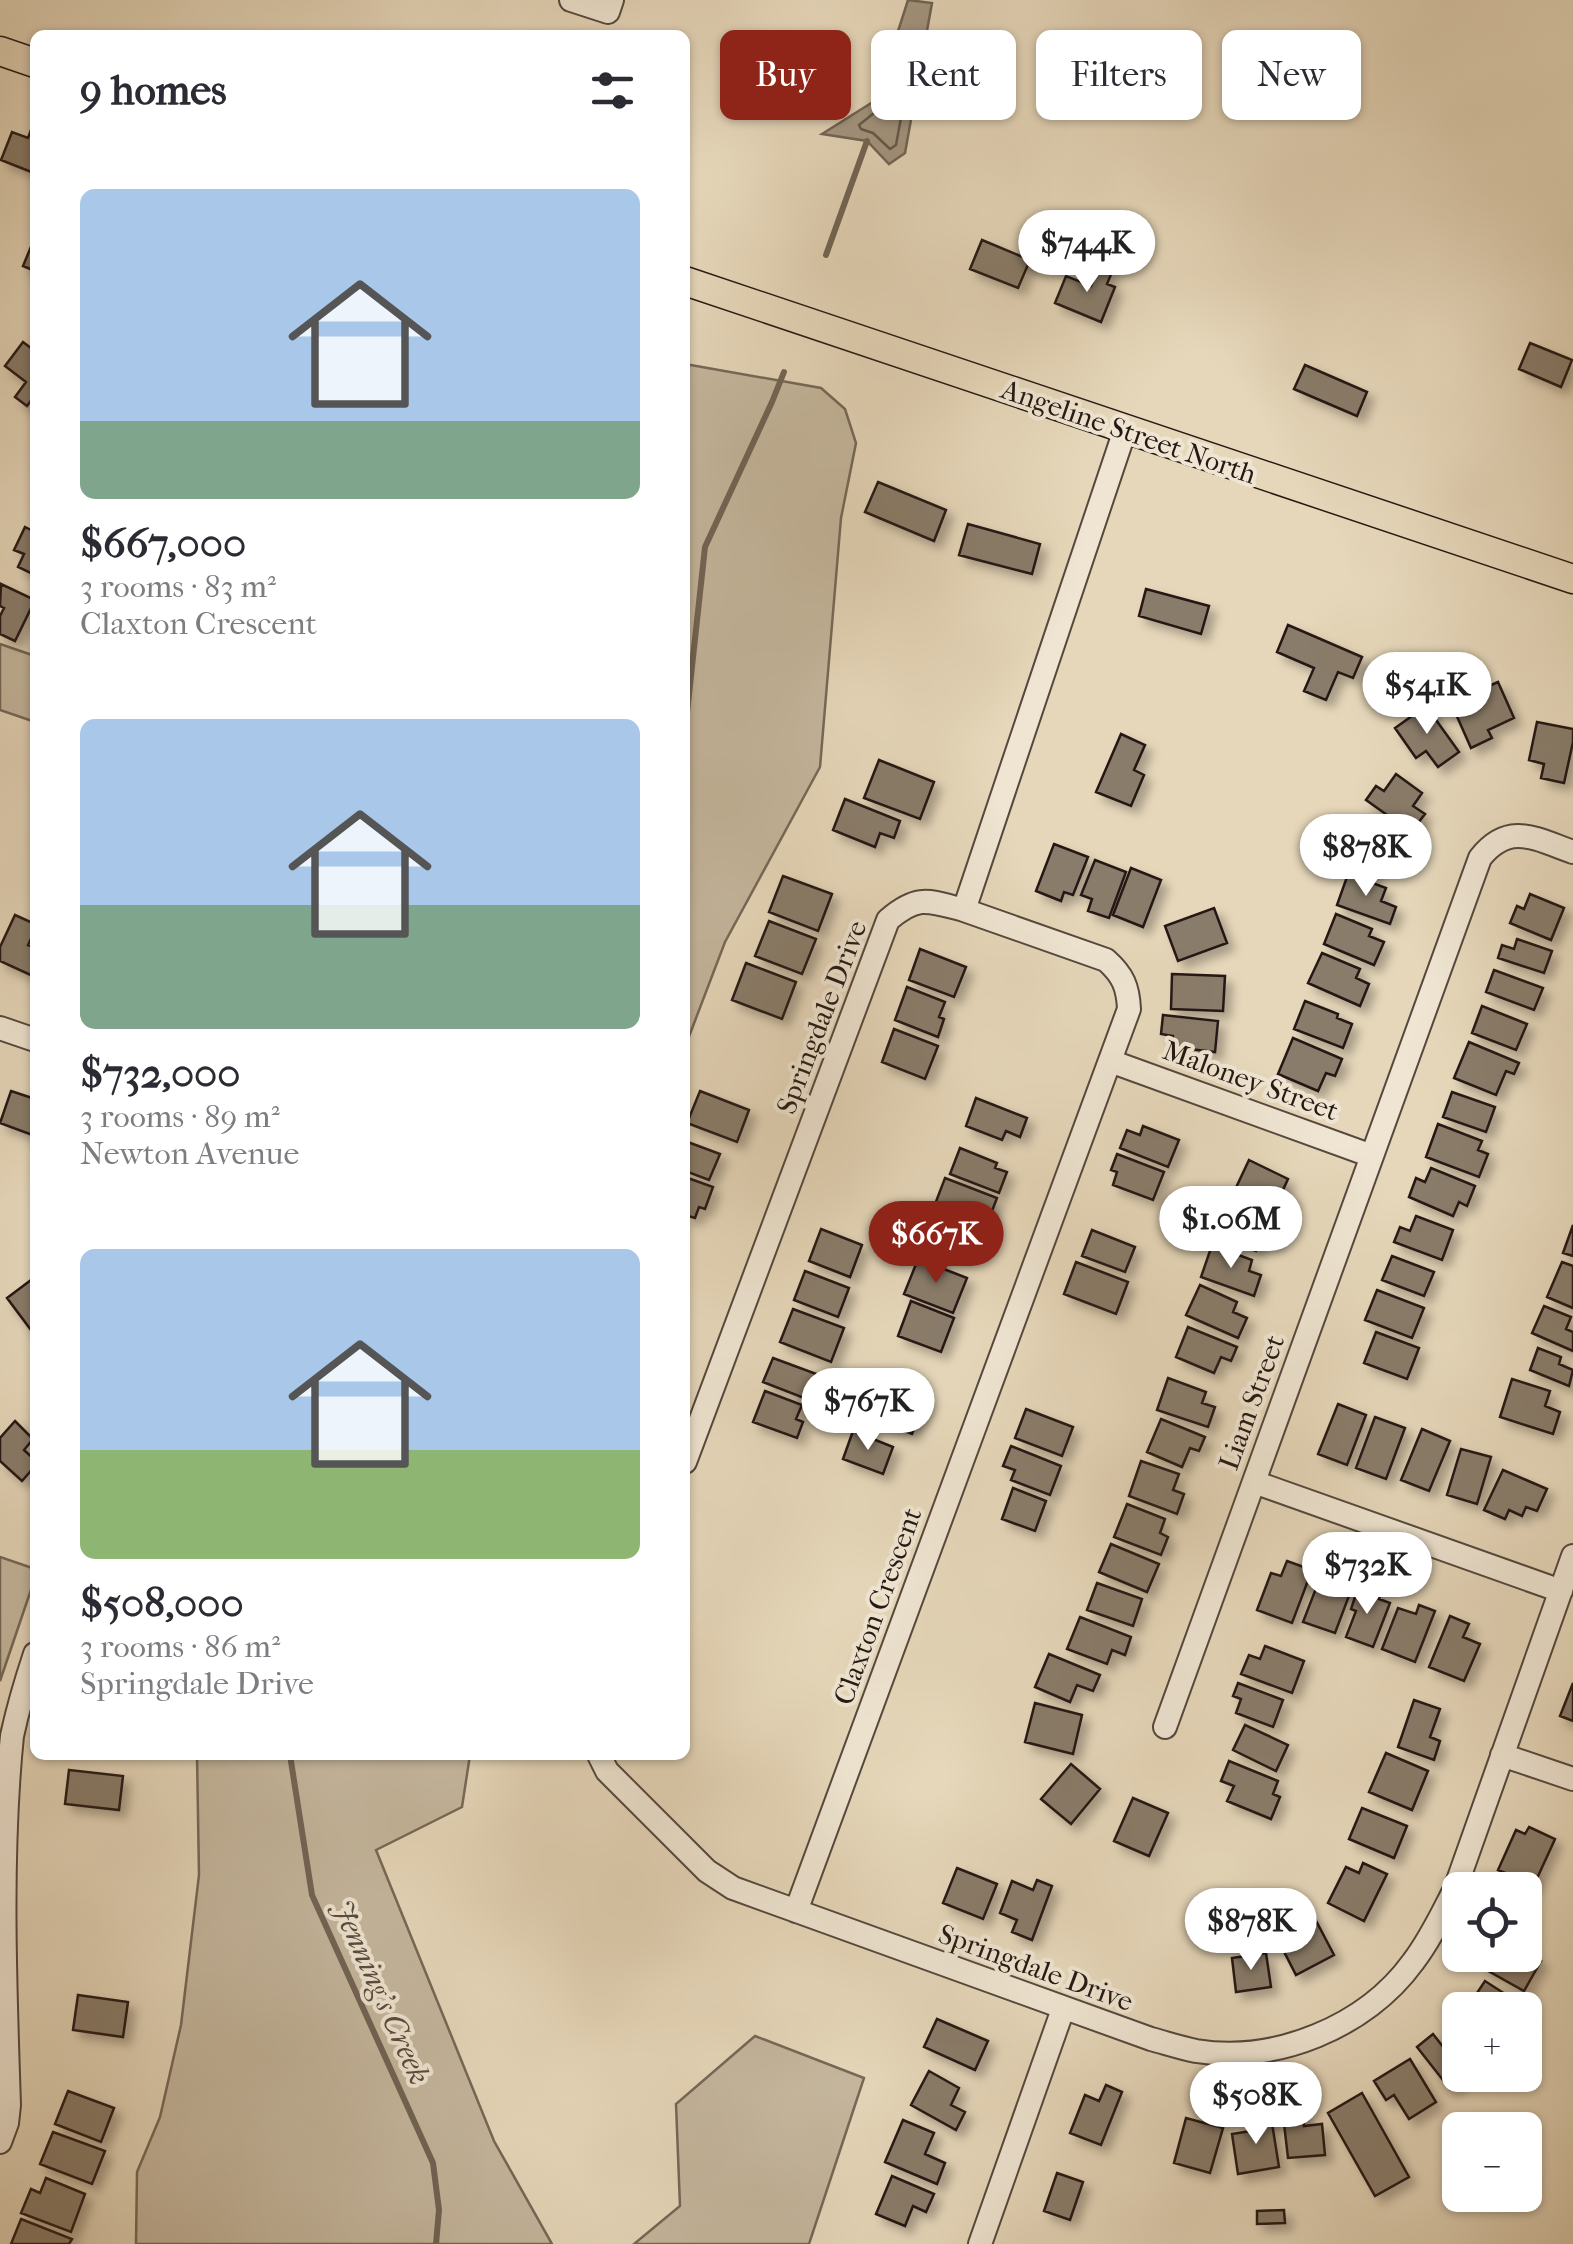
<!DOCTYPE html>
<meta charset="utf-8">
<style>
:root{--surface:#fff;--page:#f2f2f3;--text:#2b2b33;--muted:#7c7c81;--accent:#8f2418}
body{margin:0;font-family:"IM FELL French Canon",serif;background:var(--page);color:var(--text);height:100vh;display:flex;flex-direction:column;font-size:38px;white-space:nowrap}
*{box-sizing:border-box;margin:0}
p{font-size:32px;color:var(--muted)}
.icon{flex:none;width:55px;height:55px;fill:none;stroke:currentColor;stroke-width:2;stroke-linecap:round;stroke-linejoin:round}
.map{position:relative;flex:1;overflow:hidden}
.sheet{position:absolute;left:30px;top:30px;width:660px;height:1730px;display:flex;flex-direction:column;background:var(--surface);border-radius:15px;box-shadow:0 2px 8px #0004}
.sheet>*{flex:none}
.top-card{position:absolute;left:720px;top:30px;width:702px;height:90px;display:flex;gap:20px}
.buttons{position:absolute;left:1442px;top:1872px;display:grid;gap:20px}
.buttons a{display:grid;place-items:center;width:100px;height:100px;border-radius:15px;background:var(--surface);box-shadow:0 2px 8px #0004;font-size:50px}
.price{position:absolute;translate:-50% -85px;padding:0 22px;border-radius:35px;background:#fff;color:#222;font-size:32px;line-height:65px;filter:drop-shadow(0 2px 5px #0008)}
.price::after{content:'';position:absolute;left:50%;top:60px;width:30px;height:22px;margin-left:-15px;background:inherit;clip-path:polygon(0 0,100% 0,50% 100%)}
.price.selected{background:var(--accent);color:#fff}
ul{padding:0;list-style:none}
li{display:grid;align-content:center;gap:20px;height:530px;padding:0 50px}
li span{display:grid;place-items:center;height:310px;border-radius:15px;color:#555}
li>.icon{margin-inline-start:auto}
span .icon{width:180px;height:180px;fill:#fffc;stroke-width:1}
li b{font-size:42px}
h2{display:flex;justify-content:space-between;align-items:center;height:120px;padding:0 50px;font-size:42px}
.pill{padding:0 35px;border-radius:15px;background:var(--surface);box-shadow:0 2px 8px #0004;font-size:35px;line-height:90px}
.pill.selected{background:var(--accent);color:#fff}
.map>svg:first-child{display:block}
.green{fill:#c5b79e;stroke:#756858;stroke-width:2.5}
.water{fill:#a49681;stroke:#716455;stroke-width:2.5}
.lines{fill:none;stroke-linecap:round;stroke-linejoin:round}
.shore{stroke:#64584a;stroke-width:2.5}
.stream{stroke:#716455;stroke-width:6}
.building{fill:#897c6a;stroke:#251913;stroke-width:2.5;filter:url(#shadow)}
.minor-casing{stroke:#55483d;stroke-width:26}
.major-casing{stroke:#251913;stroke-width:31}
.minor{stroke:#efe5d2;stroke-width:22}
.major{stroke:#e6d7ba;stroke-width:28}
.labels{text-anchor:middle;stroke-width:8;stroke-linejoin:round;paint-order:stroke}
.street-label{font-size:28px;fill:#251913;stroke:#efe5d2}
.water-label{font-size:30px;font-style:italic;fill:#584b3f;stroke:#efe5d2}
</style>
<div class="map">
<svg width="1573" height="2244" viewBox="0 0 1573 2244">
<defs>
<filter id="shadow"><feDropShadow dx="7" dy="7" stdDeviation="5" flood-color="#0004"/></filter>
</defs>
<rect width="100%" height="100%" fill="#e6d7ba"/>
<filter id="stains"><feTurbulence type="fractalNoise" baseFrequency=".002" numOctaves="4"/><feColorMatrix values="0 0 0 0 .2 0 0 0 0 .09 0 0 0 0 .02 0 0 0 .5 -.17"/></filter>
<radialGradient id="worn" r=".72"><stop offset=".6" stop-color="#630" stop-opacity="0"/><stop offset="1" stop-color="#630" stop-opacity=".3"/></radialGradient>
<!-- green -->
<path class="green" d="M685 364 821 388 845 409 856 443 841 518 820 767 725 942 685 1047Z
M0 644 35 656V722L0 710Z
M0 1557 35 1569V1578L0 1681Z
M197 1755H470L462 1807 376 1850 494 2141 552 2244H136L137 2172 160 2117 181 2025 199 1875Z
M755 2036 864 2078 809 2244H634L680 2206 676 2104Z"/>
<!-- water -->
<path class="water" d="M908 0 932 3 905 153 889 164 867 141 822 134 876 100Z"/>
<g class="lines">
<!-- shore -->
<path class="shore" d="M907 41 912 42 914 47 896 145 890 149 873 133 861 129 859 125 884 105 904 44Z"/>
<!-- stream -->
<path class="stream" d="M826 255 867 141
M685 731 705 547 772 402 784 372
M290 1755 312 1895 433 2163 439 2210 436 2244"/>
</g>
<!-- building -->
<path class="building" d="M34 122 35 170 34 173 1 160 12 132 28 138Z
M35 237V271L23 266Z
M982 240 1030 260 1018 288 970 269Z
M1099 267 1112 272 1107 284 1115 287 1101 322 1055 303 1066 276 1091 286Z
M23 342 35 351V395L27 406 15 397 26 382 5 366Z
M1530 343 1572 360 1561 387 1519 369Z
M1305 365 1367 392 1357 416 1294 389Z
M878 482 946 510 934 541 865 512Z
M968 524 1040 544 1032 574 959 555Z
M25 527 35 532V575L18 567 24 554 14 550Z
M1 584 35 600 15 641 0 634V616L4 608 0 606Z
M1146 589 1209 606 1201 634 1139 616Z
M1288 625 1362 657 1353 678 1338 672 1326 700 1304 691 1314 668 1277 652Z
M1498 682 1514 718 1488 730 1492 738 1471 748 1451 703Z
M1426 706 1459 752 1438 767 1426 751 1416 758 1395 728Z
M1537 722 1573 729V742L1564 783 1541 778 1544 764 1529 760Z
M1121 734 1145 745 1134 770 1144 775 1131 806 1096 792Z
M879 760 934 782 920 819 864 798Z
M1396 774 1422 793 1413 806 1425 814 1411 832 1366 800 1376 786 1384 791Z
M845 799 900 821 894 838 880 833 875 847 833 830Z
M1373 818 1412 844 1400 861 1388 852 1372 876 1345 858Z
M1054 844 1088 857 1073 895 1064 892 1061 901 1036 891Z
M1095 860 1126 872 1109 918 1088 911 1092 899 1081 895Z
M1131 868 1161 880 1143 927 1113 915Z
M1348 874 1386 888 1381 901 1396 907 1390 924 1337 905Z
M783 876 832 894 818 931 769 912Z
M1530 894 1564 908 1551 940 1510 923 1517 906 1524 909Z
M1214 908 1227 943 1178 961 1165 926Z
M1336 914 1372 929 1369 936 1384 942 1374 965 1324 944Z
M15 915 35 924V930L28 945 35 948V977L0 961V947Z
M769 921 816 939 802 974 755 956Z
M1517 939 1552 951 1544 973 1498 958 1502 945 1514 949Z
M920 949 966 967 954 997 909 980Z
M1322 953 1360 969 1356 978 1369 984 1360 1006 1308 983Z
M746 963 796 982 782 1019 732 1000Z
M1494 970 1543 988 1534 1010 1486 992Z
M1172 974 1225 976 1223 1011 1171 1009Z
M907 987 945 1002 939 1017 944 1019 938 1037 895 1020Z
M1305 1001 1338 1014 1337 1018 1352 1024 1343 1048 1294 1029Z
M1482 1006 1527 1024 1516 1050 1472 1033Z
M1163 1015 1218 1021 1215 1052 1172 1047 1173 1036 1161 1034Z
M894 1029 938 1046 925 1079 882 1062Z
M1293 1038 1342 1059 1335 1076 1326 1073 1318 1091 1278 1074Z
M1469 1042 1519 1063 1514 1074 1506 1071 1496 1095 1454 1078Z
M11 1091 35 1099V1136L0 1123Z
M700 1091 749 1110 737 1142 687 1123Z
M1452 1092 1495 1107 1486 1132 1443 1117Z
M976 1098 1027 1118 1020 1137 1006 1131 1002 1140 966 1126Z
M1438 1124 1482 1141 1478 1150 1488 1154 1479 1177 1426 1157Z
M1143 1126 1179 1140 1168 1167 1120 1148 1127 1130 1140 1135Z
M685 1141 720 1154 709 1180 685 1171Z
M960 1148 997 1163 995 1168 1007 1172 999 1193 950 1174Z
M1117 1154 1164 1172 1153 1200 1113 1185 1117 1172 1111 1170Z
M1249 1160 1288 1179 1282 1192 1292 1197 1282 1218 1233 1194Z
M1431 1168 1475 1186 1467 1206 1459 1202 1453 1216 1409 1197 1416 1178 1425 1182Z
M685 1177 713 1187 705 1209 699 1207 695 1218 685 1215Z
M945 1178 997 1198 984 1232 932 1212Z
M1229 1205 1280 1225 1273 1242 1262 1238 1256 1251 1217 1235Z
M1416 1216 1453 1230 1442 1260 1394 1242 1400 1227 1410 1231Z
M1573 1225V1256L1563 1253Z
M821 1229 862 1245 850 1277 809 1261Z
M1092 1230 1135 1247 1125 1272 1082 1256Z
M1212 1245 1252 1260 1249 1271 1261 1275 1254 1296 1201 1277Z
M1392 1256 1434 1272 1424 1296 1382 1280Z
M918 1259 967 1278 953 1313 904 1294Z
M1076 1262 1128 1282 1116 1314 1064 1294Z
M1562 1262 1573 1266V1308L1547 1297Z
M805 1271 849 1288 838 1317 794 1300Z
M35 1277V1326L31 1330 7 1298Z
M1200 1285 1237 1302 1233 1312 1247 1318 1238 1338 1186 1315Z
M1377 1290 1424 1308 1412 1338 1365 1320Z
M911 1301 954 1318 941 1352 898 1336Z
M1544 1306 1571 1317 1566 1329 1573 1332V1351L1532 1333Z
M793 1309 844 1328 831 1362 780 1342Z
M1188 1327 1237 1347 1231 1361 1221 1357 1214 1373 1176 1357Z
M1376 1332 1419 1348 1407 1379 1364 1363Z
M1538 1348 1561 1357 1559 1364 1573 1370 1569 1386 1530 1370Z
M773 1358 819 1375 809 1400 763 1382Z
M1168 1378 1206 1392 1202 1403 1215 1407 1208 1427 1157 1410Z
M873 1379 926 1399 912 1434 859 1414Z
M1512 1379 1550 1391 1545 1406 1560 1412 1553 1434 1500 1417Z
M765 1391 802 1405 796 1419 803 1422 797 1438 753 1422Z
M1338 1404 1366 1415 1347 1465 1318 1454Z
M1026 1409 1073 1427 1062 1456 1015 1438Z
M1375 1417 1405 1428 1386 1479 1356 1468Z
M1161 1419 1205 1437 1199 1451 1190 1448 1182 1467 1147 1452Z
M15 1421 33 1439 24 1450 35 1460V1466L22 1481 0 1461V1438Z
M1422 1429 1450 1441 1429 1491 1401 1480Z
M853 1431 893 1447 883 1474 843 1459Z
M1011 1446 1061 1466 1050 1495 1011 1480 1015 1470 1003 1466Z
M1461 1449 1491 1457 1477 1504 1447 1495Z
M1141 1461 1179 1474 1173 1490 1184 1494 1177 1514 1129 1496Z
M1503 1470 1547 1489 1537 1511 1526 1507 1522 1516 1509 1510 1505 1519 1484 1510Z
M1013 1488 1046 1501 1035 1531 1002 1519Z
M1127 1504 1165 1519 1160 1533 1168 1537 1161 1555 1114 1537Z
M1111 1544 1159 1564 1147 1592 1099 1572Z
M1287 1561 1312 1570 1292 1623 1257 1610 1271 1573 1281 1576Z
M1320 1578 1334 1583 1336 1579 1353 1585 1335 1633 1303 1622Z
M1097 1583 1142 1599 1133 1626 1087 1610Z
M1358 1588 1380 1596 1379 1599 1390 1603 1373 1647 1346 1637 1356 1611 1351 1609Z
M1419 1605 1435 1611 1415 1662 1382 1649 1398 1608 1416 1614Z
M1450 1616 1469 1624 1463 1637 1480 1644 1464 1681 1429 1667Z
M1080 1617 1131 1637 1125 1655 1112 1650 1107 1664 1067 1649Z
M1265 1646 1304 1661 1292 1693 1241 1674 1249 1655 1260 1659Z
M1049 1654 1100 1675 1093 1691 1077 1685 1070 1702 1035 1687Z
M1238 1683 1283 1700 1273 1727 1236 1713 1241 1699 1233 1696Z
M1573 1683V1721L1560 1716Z
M1414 1700 1440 1709 1430 1737 1440 1741 1434 1760 1398 1747Z
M1035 1703 1082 1715 1073 1754 1025 1742Z
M1245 1725 1288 1745 1276 1771 1233 1750Z
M1386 1753 1428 1771 1412 1810 1369 1792Z
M1229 1761 1278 1781 1273 1794 1280 1797 1271 1819 1227 1801 1234 1786 1221 1781Z
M1071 1764 1100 1789 1071 1824 1041 1799Z
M69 1770 123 1776 119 1810 65 1804Z
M1133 1798 1168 1813 1149 1856 1114 1841Z
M1362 1808 1407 1826 1394 1858 1349 1839Z
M1529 1827 1555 1839 1534 1885 1498 1870 1516 1830 1525 1834Z
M1363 1863 1387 1874 1364 1921 1328 1903 1346 1867 1359 1873Z
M957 1868 997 1884 983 1919 943 1903Z
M1037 1880 1052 1886 1032 1940 1012 1932 1017 1920 1000 1913 1012 1881 1033 1890Z
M1313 1915 1334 1955 1296 1975 1276 1936Z
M1525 1952 1541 1961 1524 1991 1483 1968 1490 1955H1525Z
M1266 1953 1271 1987 1236 1992 1232 1958Z
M1485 1981 1522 2005 1518 2010H1484L1486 2007 1473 1999Z
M78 1995 128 2002 123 2037 73 2030Z
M937 2019 988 2041 975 2070 924 2047Z
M1433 2034 1444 2048 1460 2037V2075H1468L1450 2089 1417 2047Z
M1410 2059 1436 2102 1409 2119 1394 2095 1386 2100 1374 2081Z
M929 2071 959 2088 951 2105 965 2112 956 2130 911 2105Z
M1106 2085 1122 2092 1101 2145 1070 2133 1085 2095 1099 2101Z
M68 2091 114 2108 101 2142 55 2124Z
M1362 2093 1409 2177 1375 2196 1328 2113Z
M1303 2113 1304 2126 1322 2124 1325 2155 1288 2158 1283 2115Z
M1271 2117 1279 2167 1238 2174 1232 2134 1251 2131 1250 2120Z
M1186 2118 1223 2128 1210 2173 1174 2163Z
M903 2120 934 2133 925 2154 945 2163 937 2184 885 2162Z
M53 2132 105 2151 92 2184 40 2164Z
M1057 2173 1083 2182 1070 2220 1044 2211Z
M892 2176 934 2194 926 2212 913 2206 905 2226 876 2214Z
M46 2178 85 2194 71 2232 21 2213 31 2189 40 2193Z
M1284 2210 1285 2223 1257 2224V2211Z
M21 2219 72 2239 69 2244H11Z"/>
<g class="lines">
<!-- minor casing -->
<g class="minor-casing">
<path id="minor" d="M571 0 608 12 612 0
M0 1028 35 1040
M1110 1061 1372 1156
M685 1462 888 920C918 894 929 901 964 910L1125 430
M1254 1482 1561 1591
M1165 1727 1480 858C1509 821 1536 839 1573 852
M599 1755 607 1771 707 1871 733 1888 1151 2039C1166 2043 1181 2048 1196 2051 1275 2064 1366 2027 1413 1962 1430 1940 1442 1914 1455 1889L1573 1556
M1502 1755 1573 1779
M796 1911 1129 1009C1128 987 1123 975 1106 960L964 910
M0 2142 7 2123 9 2105C5 1985 0 1853 12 1736 18 1708 26 1681 35 1654
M980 2244 1063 2009"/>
</g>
<!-- major casing -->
<g class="major-casing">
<path id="major" d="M0 51 35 63
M685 281 1573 579"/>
</g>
<!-- minor -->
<use href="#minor" class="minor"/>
<!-- major -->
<use href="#major" class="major"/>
</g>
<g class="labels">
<!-- street labels -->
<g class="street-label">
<text transform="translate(1129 431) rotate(19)" y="10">Angeline Street North</text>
<text transform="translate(821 1017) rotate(-69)" y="10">Springdale Drive</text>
<text transform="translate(1251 1080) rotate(20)" y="10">Maloney Street</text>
<text transform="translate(1251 1402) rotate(-70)" y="10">Liam Street</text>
<text transform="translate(877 1606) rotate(-70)" y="10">Claxton Crescent</text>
<text transform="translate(1036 1967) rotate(20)" y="10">Springdale Drive</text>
</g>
<!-- water labels -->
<g class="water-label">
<text transform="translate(381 1992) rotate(66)" y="10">Jenning's Creek</text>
</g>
</g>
<rect width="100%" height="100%" filter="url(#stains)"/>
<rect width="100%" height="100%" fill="url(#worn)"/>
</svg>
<div class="buttons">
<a><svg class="icon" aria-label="locate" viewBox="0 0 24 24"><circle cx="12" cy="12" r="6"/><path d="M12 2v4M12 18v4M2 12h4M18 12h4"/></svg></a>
<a>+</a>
<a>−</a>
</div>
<b class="price" style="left:1087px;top:295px">$744K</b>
<b class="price" style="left:1427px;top:737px">$541K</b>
<b class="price" style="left:1366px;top:899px">$878K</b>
<b class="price" style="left:1231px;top:1271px">$1.06M</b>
<b class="price selected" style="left:936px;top:1286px">$667K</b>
<b class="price" style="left:868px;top:1453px">$767K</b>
<b class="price" style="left:1367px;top:1617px">$732K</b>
<b class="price" style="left:1251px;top:1973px">$878K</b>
<b class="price" style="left:1256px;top:2147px">$508K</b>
<div class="top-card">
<a class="pill selected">Buy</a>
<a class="pill">Rent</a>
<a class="pill">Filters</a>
<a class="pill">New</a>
</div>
<section class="sheet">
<h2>9 homes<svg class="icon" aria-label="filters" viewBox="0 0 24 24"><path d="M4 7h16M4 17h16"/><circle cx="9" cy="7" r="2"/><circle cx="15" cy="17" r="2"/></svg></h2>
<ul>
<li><span style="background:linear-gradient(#a9c7e8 75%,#7fa58c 0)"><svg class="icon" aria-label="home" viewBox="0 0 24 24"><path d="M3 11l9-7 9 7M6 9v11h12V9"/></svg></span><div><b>$667,000</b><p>3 rooms · 83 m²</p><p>Claxton Crescent</p></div></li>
<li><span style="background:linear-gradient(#a9c7e8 60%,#7fa58c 0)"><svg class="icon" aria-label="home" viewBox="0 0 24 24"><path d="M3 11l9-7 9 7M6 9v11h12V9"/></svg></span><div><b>$732,000</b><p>3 rooms · 89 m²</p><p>Newton Avenue</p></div></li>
<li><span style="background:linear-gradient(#a9c7e8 65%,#8fb573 0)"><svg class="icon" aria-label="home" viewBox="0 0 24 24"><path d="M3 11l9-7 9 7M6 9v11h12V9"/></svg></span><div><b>$508,000</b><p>3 rooms · 86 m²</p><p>Springdale Drive</p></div></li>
</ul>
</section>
</div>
